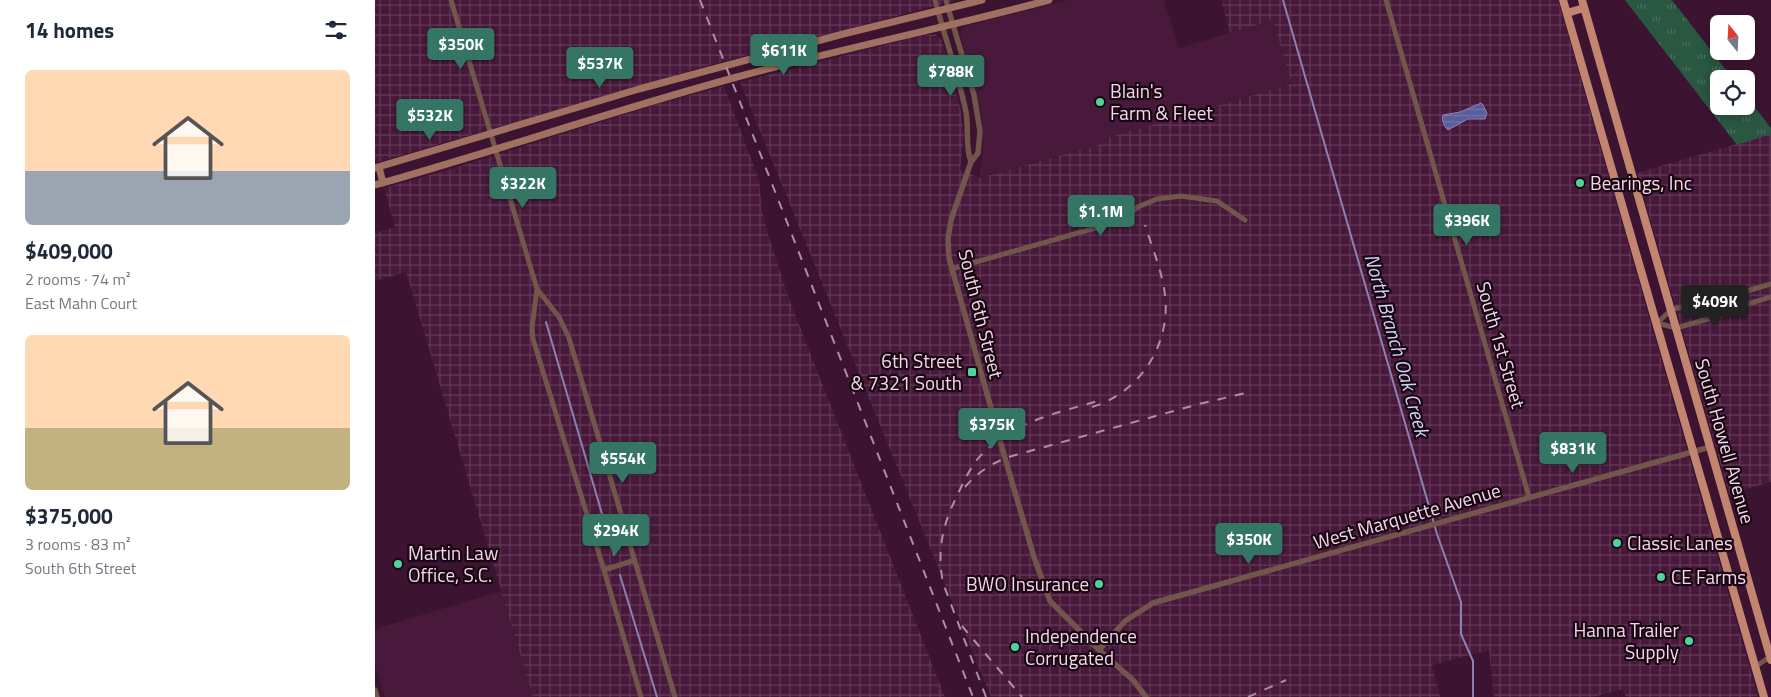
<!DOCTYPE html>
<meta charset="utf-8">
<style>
:root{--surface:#fff;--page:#f6f6f7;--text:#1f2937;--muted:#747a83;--accent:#357563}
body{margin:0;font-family:"Titillium Web",sans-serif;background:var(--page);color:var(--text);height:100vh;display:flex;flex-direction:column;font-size:19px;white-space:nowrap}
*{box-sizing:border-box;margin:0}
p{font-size:16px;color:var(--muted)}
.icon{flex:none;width:28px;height:28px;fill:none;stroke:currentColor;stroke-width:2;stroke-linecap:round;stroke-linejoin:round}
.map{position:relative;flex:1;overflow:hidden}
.side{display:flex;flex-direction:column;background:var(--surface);width:375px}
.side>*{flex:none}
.needle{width:32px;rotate:342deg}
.buttons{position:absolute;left:1335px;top:15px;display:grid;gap:10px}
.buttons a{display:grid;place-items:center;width:45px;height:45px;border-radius:8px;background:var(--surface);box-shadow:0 2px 8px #0003;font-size:25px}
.price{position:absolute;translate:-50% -42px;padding:0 11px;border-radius:5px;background:var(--accent);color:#fff;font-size:16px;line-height:32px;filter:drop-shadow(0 1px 2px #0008)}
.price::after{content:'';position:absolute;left:50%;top:30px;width:15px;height:11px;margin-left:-8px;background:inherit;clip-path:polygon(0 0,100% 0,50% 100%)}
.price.selected{background:#222;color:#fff}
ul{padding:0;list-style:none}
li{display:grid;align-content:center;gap:10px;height:265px;padding:0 25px}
li span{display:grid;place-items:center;height:155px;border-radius:8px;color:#555}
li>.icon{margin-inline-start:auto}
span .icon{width:90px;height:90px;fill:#fffc;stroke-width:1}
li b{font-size:21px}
h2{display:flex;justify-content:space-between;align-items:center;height:60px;padding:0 25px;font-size:21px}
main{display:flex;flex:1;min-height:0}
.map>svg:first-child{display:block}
.built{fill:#48193b}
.industrial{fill:url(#industrial-grid)}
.park{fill:url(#park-tufts)}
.water{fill:url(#water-rules);stroke:#8982b2}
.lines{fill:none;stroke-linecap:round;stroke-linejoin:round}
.stream{stroke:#8982b2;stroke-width:2}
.minor{stroke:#73564b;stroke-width:5}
.tertiary{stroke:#73564b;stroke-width:5.5}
.secondary{stroke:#a07160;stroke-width:7}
.primary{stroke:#c2856f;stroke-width:8}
.rail{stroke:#af8fa4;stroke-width:2;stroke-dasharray:9 9;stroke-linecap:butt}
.poi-dot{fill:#4fd399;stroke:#180713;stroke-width:2}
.labels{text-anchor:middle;stroke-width:4.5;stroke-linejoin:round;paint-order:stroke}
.poi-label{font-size:19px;fill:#f4d8e9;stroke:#180713;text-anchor:start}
.street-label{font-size:19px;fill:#f4d8e9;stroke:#180713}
.water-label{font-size:20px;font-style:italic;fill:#ced2f6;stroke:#180713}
</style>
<main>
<section class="side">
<h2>14 homes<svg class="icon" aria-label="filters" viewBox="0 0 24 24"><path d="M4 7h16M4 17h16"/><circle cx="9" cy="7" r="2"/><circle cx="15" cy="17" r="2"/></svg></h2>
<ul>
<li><span style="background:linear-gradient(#ffd9b3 65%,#9aa5b1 0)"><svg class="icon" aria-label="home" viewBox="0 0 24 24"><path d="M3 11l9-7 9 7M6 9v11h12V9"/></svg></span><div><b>$409,000</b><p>2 rooms · 74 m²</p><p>East Mahn Court</p></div></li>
<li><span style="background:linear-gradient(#ffd9b3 60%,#c2b280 0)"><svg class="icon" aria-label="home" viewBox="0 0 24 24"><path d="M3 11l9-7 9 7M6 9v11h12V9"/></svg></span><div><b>$375,000</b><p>3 rooms · 83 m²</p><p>South 6th Street</p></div></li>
</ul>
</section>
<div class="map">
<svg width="1396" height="697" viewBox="0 0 1396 697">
<defs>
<pattern id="industrial-grid" width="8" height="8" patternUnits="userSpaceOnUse" patternTransform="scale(1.25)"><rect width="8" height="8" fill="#48193b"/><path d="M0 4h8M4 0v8" fill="none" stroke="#633a57"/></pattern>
<pattern id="park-tufts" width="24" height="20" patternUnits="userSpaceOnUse" patternTransform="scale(1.25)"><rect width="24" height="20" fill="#295741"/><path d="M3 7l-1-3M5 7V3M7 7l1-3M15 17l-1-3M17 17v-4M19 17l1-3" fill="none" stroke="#496e5c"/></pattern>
<pattern id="water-rules" width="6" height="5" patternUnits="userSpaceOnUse" patternTransform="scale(1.25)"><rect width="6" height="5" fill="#5b5d9a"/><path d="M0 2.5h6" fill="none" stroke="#7374a8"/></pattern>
</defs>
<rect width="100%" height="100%" fill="#3c1330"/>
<!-- built -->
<path class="built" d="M694 0H789L804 48 898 20 917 84 729 140 730 143 604 178 608 153 607 117 586 37V31L590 26Z
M126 591 158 697H10L0 665V629Z"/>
<!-- industrial -->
<path class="industrial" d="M0 0H582L339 64 0 163Z
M846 0H1183L1383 697H1251L1248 689 1218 697H1119L1114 650 1057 665 1065 697H616L365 82 541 37 560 34 567 41 586 111 589 135 585 170 605 178 730 143 729 139 917 84 898 20 855 33Z
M349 86 384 180 387 211 393 234 414 299 570 697H158L31 272 0 281V233L20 227 9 188 76 169 286 103Z
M1396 134V482L1354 494 1262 173Z"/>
<!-- park -->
<path class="park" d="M1250 0H1297L1358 79H1344V106H1371V96L1396 128V134L1362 145Z"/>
<!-- water -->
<path class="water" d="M1106 103 1108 105 1112 113 1110 119H1093L1073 130C1069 126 1066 120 1068 115L1085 112Z"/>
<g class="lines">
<!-- stream -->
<path class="stream" d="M908 0 1062 534 1086 602V634L1098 661V697
M171 322 239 555
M245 575 282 697"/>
<!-- minor -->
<path class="minor" d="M76 0 162 289 184 317 194 338 300 697
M560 0 563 11
M571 0 573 8
M1011 0 1154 497
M576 269 745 221 763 207 782 199 806 196 842 201 870 220
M162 289 157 327 158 339 229 570 266 697
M1282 323 1296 310 1343 296 1362 294 1396 284
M1282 323 1301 328 1347 315 1366 306 1396 297
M229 570 260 560
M1380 667 1396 656"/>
<!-- tertiary -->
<path class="tertiary" d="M573 8 599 95 605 131 603 153 596 162 576 220 573 239 574 258 630 458 659 557 675 601 724 650 758 680 771 697
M563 11C572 44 584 78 591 112 594 129 590 146 596 162
M724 650 750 621 778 603 1335 447
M0 690 2 697"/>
<!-- secondary -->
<path class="secondary" d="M4 167 8 183
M0 168 264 89 468 34 607 0
M0 185C121 151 240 110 362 77 465 49 570 28 674 0"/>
<!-- primary -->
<path class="primary" d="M1188 0 1389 697
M1207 0 1396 660
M1192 13 1209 8"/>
<!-- rail -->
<path class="rail" d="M325 0 598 697
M717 407C765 393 796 344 790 295 787 271 777 247 770 225
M590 487C603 472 618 462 637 456L824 404 875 392
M587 626 647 697
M611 697 568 583C562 552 567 526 581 498 587 485 593 472 601 461 630 424 681 413 723 401
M873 697 911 680"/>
</g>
<!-- markers -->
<g class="poi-dot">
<circle cx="725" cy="102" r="5"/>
<circle cx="1205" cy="183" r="5"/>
<rect x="592" y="367" width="10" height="10" rx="2.5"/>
<circle cx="1242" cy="543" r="5"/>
<circle cx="23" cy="564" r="5"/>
<circle cx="1286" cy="577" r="5"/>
<circle cx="724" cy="584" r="5"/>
<circle cx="1314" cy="641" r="5"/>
<circle cx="640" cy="647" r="5"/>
</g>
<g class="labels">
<!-- poi labels -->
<g class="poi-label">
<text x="735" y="98">Blain's<tspan x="735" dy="22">Farm &amp; Fleet</tspan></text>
<text x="1215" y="190">Bearings, Inc</text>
<text x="587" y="368" text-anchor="end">6th Street<tspan x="587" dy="22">&amp; 7321 South</tspan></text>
<text x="1252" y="550">Classic Lanes</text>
<text x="33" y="560">Martin Law<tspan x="33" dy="22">Office, S.C.</tspan></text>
<text x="1296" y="584">CE Farms</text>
<text x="714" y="591" text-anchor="end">BWO Insurance</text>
<text x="1304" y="637" text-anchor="end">Hanna Trailer<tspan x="1304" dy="22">Supply</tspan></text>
<text x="650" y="643">Independence<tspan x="650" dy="22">Corrugated</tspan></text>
</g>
<!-- street labels -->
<g class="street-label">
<text transform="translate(606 314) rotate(76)" y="7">South 6th Street</text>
<text transform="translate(1126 345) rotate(74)" y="7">South 1st Street</text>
<text transform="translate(1350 441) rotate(74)" y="7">South Howell Avenue</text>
<text transform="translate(1032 516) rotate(-16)" y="7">West Marquette Avenue</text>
</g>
<!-- water labels -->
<g class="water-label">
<text transform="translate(1022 345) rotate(74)" y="7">North Branch Oak Creek</text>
</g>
</g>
</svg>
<div class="buttons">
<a><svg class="needle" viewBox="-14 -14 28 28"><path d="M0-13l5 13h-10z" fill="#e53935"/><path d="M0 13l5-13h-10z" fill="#747a83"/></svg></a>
<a><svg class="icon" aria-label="locate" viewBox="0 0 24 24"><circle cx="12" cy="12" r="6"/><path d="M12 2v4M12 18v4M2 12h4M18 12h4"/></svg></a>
</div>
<b class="price" style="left:86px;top:70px">$350K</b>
<b class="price" style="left:409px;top:76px">$611K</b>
<b class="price" style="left:225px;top:89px">$537K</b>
<b class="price" style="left:576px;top:97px">$788K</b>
<b class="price" style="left:55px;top:141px">$532K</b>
<b class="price" style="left:148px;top:209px">$322K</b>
<b class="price" style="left:726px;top:237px">$1.1M</b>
<b class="price" style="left:1092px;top:246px">$396K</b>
<b class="price selected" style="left:1340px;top:327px">$409K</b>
<b class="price" style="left:617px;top:450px">$375K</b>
<b class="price" style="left:1198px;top:474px">$831K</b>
<b class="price" style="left:248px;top:484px">$554K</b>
<b class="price" style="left:241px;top:556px">$294K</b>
<b class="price" style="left:874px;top:565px">$350K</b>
</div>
</main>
